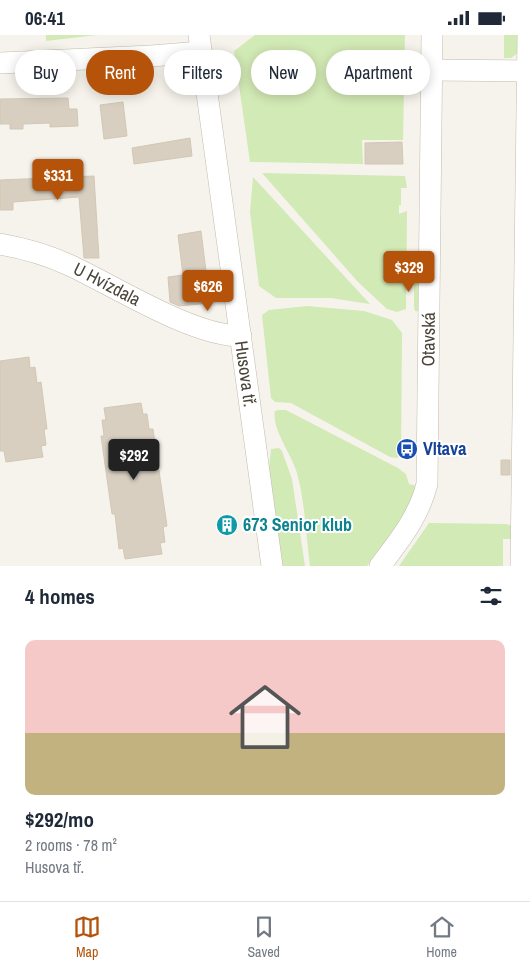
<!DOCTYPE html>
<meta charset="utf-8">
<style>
:root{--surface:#fff;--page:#f6f6f7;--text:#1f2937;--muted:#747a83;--line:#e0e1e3;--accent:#b45309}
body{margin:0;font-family:"Archivo Narrow",sans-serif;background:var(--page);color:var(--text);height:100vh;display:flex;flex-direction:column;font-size:19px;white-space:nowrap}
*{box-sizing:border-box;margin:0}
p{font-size:16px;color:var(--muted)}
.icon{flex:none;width:28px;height:28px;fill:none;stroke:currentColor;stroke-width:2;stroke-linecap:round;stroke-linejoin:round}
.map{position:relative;height:531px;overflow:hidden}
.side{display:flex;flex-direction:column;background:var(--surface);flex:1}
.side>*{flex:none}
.banner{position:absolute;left:15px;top:15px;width:500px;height:45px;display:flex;gap:10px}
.price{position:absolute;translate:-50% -42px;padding:0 11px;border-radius:5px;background:var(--accent);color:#fff;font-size:16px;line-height:32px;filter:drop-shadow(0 1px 2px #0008)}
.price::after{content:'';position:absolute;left:50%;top:30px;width:15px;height:11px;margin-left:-8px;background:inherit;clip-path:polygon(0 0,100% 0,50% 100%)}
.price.on{background:#222;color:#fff}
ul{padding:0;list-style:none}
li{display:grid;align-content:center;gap:10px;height:265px;padding:0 25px}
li+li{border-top:1px solid var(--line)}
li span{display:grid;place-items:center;height:155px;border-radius:10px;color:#555}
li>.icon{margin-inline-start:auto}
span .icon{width:90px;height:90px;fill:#fffc;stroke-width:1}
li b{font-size:21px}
h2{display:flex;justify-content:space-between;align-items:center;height:60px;padding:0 25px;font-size:21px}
.tag{padding:0 18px;border-radius:22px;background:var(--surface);box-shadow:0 2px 12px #0003;font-size:18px;line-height:45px}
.tag.on{background:var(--accent);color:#fff}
.status{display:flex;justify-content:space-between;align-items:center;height:35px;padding:0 25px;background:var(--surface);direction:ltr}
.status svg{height:14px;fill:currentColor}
.tab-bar{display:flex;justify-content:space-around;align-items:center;height:70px;border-top:1px solid var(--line);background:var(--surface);font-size:14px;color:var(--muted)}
.tab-bar a{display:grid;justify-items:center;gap:2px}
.tab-bar .on{color:var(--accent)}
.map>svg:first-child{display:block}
.green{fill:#d2eab5}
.building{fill:#d8cfc1;stroke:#d3c7b4}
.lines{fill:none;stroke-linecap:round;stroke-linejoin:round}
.minor-casing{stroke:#c2bbae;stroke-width:22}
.minor{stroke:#fff;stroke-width:21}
.labels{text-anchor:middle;stroke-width:4;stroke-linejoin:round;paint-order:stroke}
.street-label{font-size:18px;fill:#4b4439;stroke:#fff}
.transit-label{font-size:18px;font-weight:bold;fill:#164399;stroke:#fff;text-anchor:start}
.culture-label{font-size:18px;font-weight:bold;fill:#0d838f;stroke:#fff;text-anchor:start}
</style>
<div class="status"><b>06:41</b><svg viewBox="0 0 49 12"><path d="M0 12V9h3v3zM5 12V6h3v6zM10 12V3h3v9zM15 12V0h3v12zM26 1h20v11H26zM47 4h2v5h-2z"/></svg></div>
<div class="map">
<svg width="530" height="531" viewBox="0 0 530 531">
<rect width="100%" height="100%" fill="#f6f3ec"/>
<!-- green -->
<path class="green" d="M46 0H97L46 6Z
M255 0H405L403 105H362L363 129 250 127 234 16Z
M504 0H522L518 18 511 23H504Z
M262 138 405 141 407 153H401V170H399V179L407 176 406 274 397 277 387 274 358 247Z
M253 142 370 269 331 263H276L259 251 250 177Z
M414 220 419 239 421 277 415 276 414 272Z
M307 271 364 276 392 285 402 298 401 420 397 423 390 422 291 368 275 367 271 363 262 280 269 275Z
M278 375H286L398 433 406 439 409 449 417 451 403 482 367 531H310C306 501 305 467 297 438 292 420 271 393 275 376Z
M279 413 282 416 292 444 305 531H279L268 444 271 414Z
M429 488 506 489 513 491 517 504H503V531H399Z"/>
<!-- building -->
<path class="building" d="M68 63 69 74H77L78 91 50 92V88L23 89V94H10V89H0V64Z
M123 67 127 101 104 104 100 70Z
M190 103 192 121 134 129 132 113Z
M402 107 403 129H365V108Z
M94 141 99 223H84L79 162 13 167V175H0V145Z
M201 196 210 268 179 271 170 267 168 242 183 240 178 200Z
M29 322 30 333 35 332 37 348 41 347 47 394H44L46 410 41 411 43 422 6 427 4 416H0V326Z
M141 368 143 379H147L149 394H153L167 491 163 492 165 507 160 508 162 519 125 524 123 513 119 514 115 479H112L101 401H104L102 385H106L104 373Z
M501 425H510V440H501Z"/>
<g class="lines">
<!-- minor casing -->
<g class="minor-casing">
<g id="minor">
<path id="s1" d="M199 0 272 531"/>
<path d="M0 28 151 21 201 17"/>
<path d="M431 35 527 36"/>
<path id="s2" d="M0 209C23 213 48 220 69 230 115 251 192 301 241 301"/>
<path id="s3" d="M380 531C400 505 419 481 427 449L432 0"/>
<path d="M521 531 528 0"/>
</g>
</g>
<!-- minor -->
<use href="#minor" class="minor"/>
</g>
<!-- icons -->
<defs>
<g id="bus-disc" transform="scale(1.125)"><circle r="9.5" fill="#1a4fb4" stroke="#fff"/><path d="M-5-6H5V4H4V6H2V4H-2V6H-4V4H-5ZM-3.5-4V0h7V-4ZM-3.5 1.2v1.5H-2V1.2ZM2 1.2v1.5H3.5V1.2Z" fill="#fff"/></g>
<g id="building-disc" transform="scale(1.125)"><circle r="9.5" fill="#0f9aa8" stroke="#fff"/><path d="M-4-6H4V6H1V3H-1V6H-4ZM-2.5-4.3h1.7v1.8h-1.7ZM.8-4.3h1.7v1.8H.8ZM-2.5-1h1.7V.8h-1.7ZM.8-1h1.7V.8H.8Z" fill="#fff"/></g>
</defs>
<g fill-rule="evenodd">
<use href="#bus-disc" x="407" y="414"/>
<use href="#building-disc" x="227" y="490"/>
</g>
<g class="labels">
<!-- street labels -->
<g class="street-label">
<text dy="6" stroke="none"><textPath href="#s2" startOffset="115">U Hvízdala</textPath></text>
<text dy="6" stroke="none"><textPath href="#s3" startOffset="240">Otavská</textPath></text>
<text dy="6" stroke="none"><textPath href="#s1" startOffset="342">Husova tř.</textPath></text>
</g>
<!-- transit labels -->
<g class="transit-label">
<text x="423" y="420">Vltava</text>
</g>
<!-- culture labels -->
<g class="culture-label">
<text x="243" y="496">673 Senior klub</text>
</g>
</g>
</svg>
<b class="price" style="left:58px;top:166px">$331</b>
<b class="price" style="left:409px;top:258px">$329</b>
<b class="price" style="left:208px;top:277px">$626</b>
<b class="price on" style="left:134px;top:446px">$292</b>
<div class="banner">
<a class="tag">Buy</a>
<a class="tag on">Rent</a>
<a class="tag">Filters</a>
<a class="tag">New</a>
<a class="tag">Apartment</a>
</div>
</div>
<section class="side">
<h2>4 homes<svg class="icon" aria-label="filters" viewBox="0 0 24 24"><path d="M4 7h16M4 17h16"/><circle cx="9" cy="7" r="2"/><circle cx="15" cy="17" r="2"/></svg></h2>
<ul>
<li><span style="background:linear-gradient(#f6c9c9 60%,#c2b280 0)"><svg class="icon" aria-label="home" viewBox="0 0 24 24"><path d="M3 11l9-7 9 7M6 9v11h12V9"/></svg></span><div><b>$292/mo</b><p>2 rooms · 78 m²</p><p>Husova tř.</p></div></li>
</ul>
</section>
<nav class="tab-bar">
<a class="on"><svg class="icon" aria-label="map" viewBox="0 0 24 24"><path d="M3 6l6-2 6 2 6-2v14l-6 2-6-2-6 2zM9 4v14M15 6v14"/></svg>Map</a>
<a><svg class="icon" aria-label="saved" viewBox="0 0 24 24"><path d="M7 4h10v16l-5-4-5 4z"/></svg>Saved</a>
<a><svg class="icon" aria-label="home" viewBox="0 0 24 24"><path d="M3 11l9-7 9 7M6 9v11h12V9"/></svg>Home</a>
</nav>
